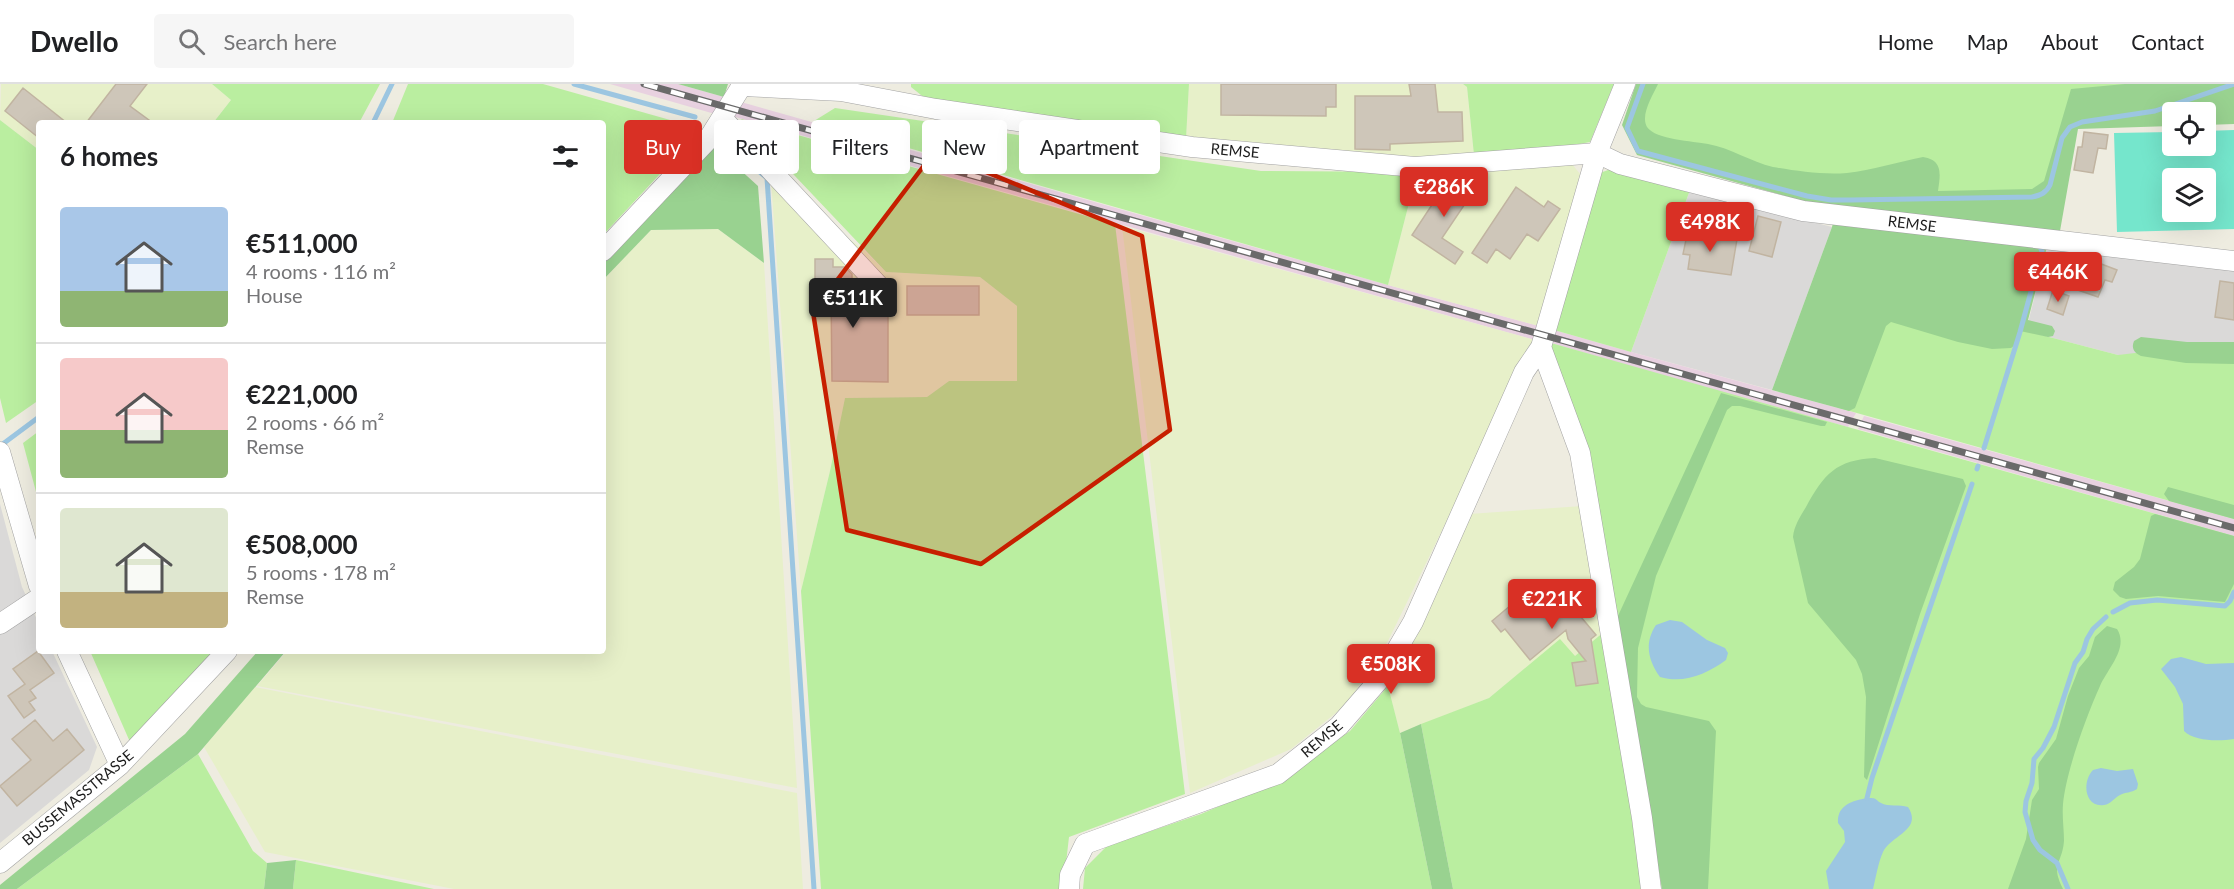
<!DOCTYPE html>
<meta charset="utf-8">
<style>
:root{--surface:#fff;--page:#f6f6f6;--text:#202124;--muted:#757577;--line:#e0e0e0;--accent:#d93025}
body{margin:0;font-family:Lato,sans-serif;background:var(--page);color:var(--text);height:100vh;display:flex;flex-direction:column;font-size:22px;white-space:nowrap}
*{box-sizing:border-box;margin:0}
p{font-size:20px;color:var(--muted)}
.icon{flex:none;width:33px;height:33px;fill:none;stroke:currentColor;stroke-width:2;stroke-linecap:round;stroke-linejoin:round}
.map{position:relative;flex:1;overflow:hidden}
.sheet{position:absolute;left:36px;top:36px;width:570px;height:534px;display:flex;flex-direction:column;background:var(--surface);border-radius:6px;box-shadow:0 6px 24px #0002}
.sheet>*{flex:none}
.banner{position:absolute;left:624px;top:36px;width:570px;height:54px;display:flex;gap:12px}
.tools{position:absolute;left:2162px;top:18px;display:grid;gap:12px}
.tools a{display:grid;place-items:center;width:54px;height:54px;border-radius:6px;background:var(--surface);box-shadow:0 6px 24px #0002;font-size:30px}
.price{position:absolute;translate:-50% -51px;padding:0 14px;border-radius:6px;background:var(--accent);color:#fff;font-size:20px;line-height:39px;filter:drop-shadow(0 2px 3px #0008)}
.price::after{content:'';position:absolute;left:50%;top:36px;width:18px;height:14px;margin-left:-9px;background:inherit;clip-path:polygon(0 0,100% 0,50% 100%)}
.price.selected{background:#222;color:#fff}
ul{padding:0;list-style:none}
li{display:flex;align-items:center;gap:18px;height:150px;padding:0 24px}
li+li{border-top:2px solid var(--line)}
li span{display:grid;place-items:center;flex:none;width:168px;height:120px;border-radius:6px;color:#555}
li>.icon{margin-inline-start:auto}
span .icon{width:72px;height:72px;fill:#fffc;stroke-width:1}
li b{font-size:26px}
h2{display:flex;justify-content:space-between;align-items:center;height:72px;padding:0 24px;font-size:26px}
.pill{padding:0 21px;border-radius:6px;background:var(--surface);box-shadow:0 6px 24px #0002;font-size:21px;line-height:54px}
.pill.selected{background:var(--accent);color:#fff}
header{display:flex;align-items:center;gap:36px;box-sizing:border-box;height:84px;padding:0 30px;background:var(--surface);border-bottom:2px solid var(--line)}
header strong{font-size:28px}
nav{display:flex;gap:33px;margin-inline-start:auto;font-size:21px}
.search{width:420px;height:54px;background:var(--page);display:flex;align-items:center;gap:15px;box-sizing:border-box;padding:0 21px;border-radius:6px;color:var(--muted);font-size:22px}
.map>svg:first-child{display:block}
.residential{fill:#dad9d8}
.industrial{fill:#e8d1e0}
.farmland{fill:#e7f0c9}
.grass{fill:#baeea0}
.forest{fill:#99d290}
.pitch{fill:#75e6cc;fill-rule:evenodd}
.water{fill:#9cc6e1}
.lines{fill:none;stroke-linecap:round;stroke-linejoin:round}
.stream{stroke:#9cc6e1;stroke-width:5}
.building{fill:#cec6b9;stroke:#c1b4a1;stroke-width:1.5}
.minor-casing{stroke:#a3a3a3;stroke-width:21}
.minor{stroke:#fff;stroke-width:20}
.rail-casing{stroke:#6a6a6a;stroke-width:7}
.rail{stroke:#fff;stroke-width:4.5;stroke-dasharray:14;stroke-linecap:butt}
.marked{fill:#c71f00;fill-opacity:0.2;stroke:#c71f00;stroke-width:4.5;stroke-linejoin:round}
.labels{text-anchor:middle;stroke-width:5;stroke-linejoin:round;paint-order:stroke}
.street-label{font-size:15px;fill:#1c1c1c;stroke:#fff}
</style>
<header>
<strong>Dwello</strong>
<div class="search"><svg class="icon" aria-label="search" viewBox="0 0 24 24"><circle cx="10" cy="10" r="6"/><path d="M15 15l6 6"/></svg>Search here</div>
<nav><a>Home</a><a>Map</a><a>About</a><a>Contact</a></nav>
</header>
<div class="map">
<svg width="2234" height="805" viewBox="0 0 2234 805">
<rect width="100%" height="100%" fill="#eeece0"/>
<!-- residential -->
<path class="residential" d="M1690 106 1832 143 1772 306 1631 268Z
M2047 163 2234 186V270L2118 271 2026 247Z
M0 420 22 503 39 540V567H52L97 663 89 686 0 759Z"/>
<!-- industrial -->
<path class="industrial" d="M610 0H678L724 13 715 30Z
M741 18 1388 201 1539 242 1535 256 732 32Z
M1554 246 1631 268 1856 329 1848 343 1721 309 1551 259Z
M1864 332 2234 435V452L1858 345Z"/>
<!-- farmland -->
<path class="farmland" d="M1 0H212L231 16 213 39H39V66L0 36Z
M1189 0H1463L1467 3 1474 71 1413 77 1186 55Z
M1571 79 1581 91 1539 242 1388 201 1417 88Z
M771 97 864 166 886 188 980 193 1017 222V297H949L927 313 845 314 830 387 801 507Z
M1122 142 1535 256 1388 557 1347 620 1291 665 1190 709Z
M718 145 764 179 797 704 257 602 287 567H603V196L651 146Z
M1582 422 1605 547 1575 573 1560 556 1489 614 1400 649 1388 603 1420 542 1469 430Z
M255 603 797 709 803 805H454L265 768 204 663Z"/>
<!-- grass -->
<path class="grass" d="M212 0H380L359 39H213L231 16Z
M408 0H543L702 45 603 151V39H392Z
M911 0H1189L1186 55 926 15 911 3Z
M1463 0H1614L1590 58 1563 63 1474 71 1467 3Z
M1652 0H2221L2082 35 2048 98 2038 107 1832 113 1634 46Z
M835 24 1261 87 1417 88 1388 201 814 37Z
M741 35 1115 140 1185 710 1069 753 1063 805H821L801 507 830 387 845 314 927 313 949 297H1017V222L980 193 886 188Z
M0 36 39 66V316L6 339 0 314Z
M1611 85 1690 106 1631 268 1554 246 1597 90Z
M1886 210 2118 271 2135 269 2234 270V435L1839 324Z
M1551 259 2234 452V805H1662L1617 534Z
M39 347V419L23 359Z
M1605 547 1642 805H1453L1421 640 1489 614 1560 555 1575 572Z
M90 567H215L130 658Z
M1388 602 1400 649 1432 805H1083L1085 784 1107 762 1201 730 1281 696 1350 647Z
M198 670 253 767 267 779 264 805H17Z
M296 776 434 805H293Z"/>
<!-- forest -->
<path class="forest" d="M678 0H728L724 13Z
M1636 0H1658C1653 11 1640 31 1647 43 1656 56 1693 57 1708 60 1731 64 1751 78 1773 83 1796 87 1823 91 1847 89 1872 86 1898 78 1923 73 1944 76 1940 92 1938 107L2032 105 2044 97 2071 5 2125 0H2234V40L2205 41V28H2172V42L2078 45 2060 147 2047 163 2028 236 2052 242 2055 247 2053 252 2048 253 2020 247 2015 261 2011 264 1992 265 1958 258 1891 238 1886 242 1855 324 1849 327 1772 306 1832 143 1836 126 1637 71 1622 41Z
M714 62 758 102 764 179 718 145 651 146 603 196V175Z
M2141 253 2187 258H2234V280L2186 279 2141 272C2134 269 2131 264 2134 257Z
M1721 309 1827 338 1825 342H1821L1740 322H1732L1727 326 1656 492 1638 564 1637 613 1641 620 1646 623 1709 637 1716 647 1708 805H1662L1617 534Z
M1875 374 1963 395 1966 402 1920 530 1867 696 1864 693 1866 613 1862 590 1856 576 1808 519 1793 453C1794 442 1800 433 1806 423 1824 390 1836 376 1875 374Z
M2168 403 2234 421V435L2169 417 2164 410Z
M2155 430 2234 452V500L2225 518 2158 512 2126 515 2120 513 2113 506 2115 498 2134 483 2140 475 2151 432Z
M2107 542 2117 545C2129 564 2108 584 2100 602 2086 633 2066 688 2063 720 2062 733 2064 745 2064 757 2062 781 2050 779 2063 805H2008L2026 755 2032 716 2039 705 2038 683 2039 679 2056 655 2068 612 2079 584 2089 572 2095 553Z
M258 567H286L198 670 17 805H0V801L185 650Z
M1421 640 1453 805H1432L1400 649Z
M296 776 293 805H264L267 779Z"/>
<!-- pitch -->
<path class="pitch" d="M2234 46V145L2117 148 2114 49 2172 48V62H2205V47ZM2205 94V128H2172V94Z"/>
<!-- water -->
<path class="water" d="M1670 536 1682 538 1707 556 1725 564 1728 569 1726 576C1707 590 1684 600 1660 593 1648 576 1644 559 1656 541Z
M2181 573 2206 580 2234 579V655C2220 657 2195 658 2184 647L2183 620 2175 603 2161 585 2171 575Z
M2101 684 2117 687 2133 685 2138 700 2137 705C2131 709 2126 708 2120 711 2114 714 2111 720 2104 721 2084 724 2082 697 2093 686Z
M1867 714C1878 714 1874 715 1881 719 1888 723 1900 720 1908 723 1923 746 1891 751 1883 768 1878 779 1876 793 1873 805H1829L1826 787 1845 758 1844 747 1838 739C1837 721 1852 717 1867 714Z"/>
<g class="lines">
<!-- stream -->
<path class="stream" d="M574 0 695 33
M1643 0 1627 44 1638 67 1807 112 1831 116H1851L2032 113C2041 111 2046 109 2050 101L2062 54 2070 43 2082 38 2155 27 2234 0
M373 39 392 0
M719 54 767 94 814 805
M0 362 39 333
M1984 364 2020 248 2042 167 2039 161
M1977 385 1978 382
M2113 528 2130 519 2157 516 2225 522 2230 517 2234 508
M1867 714 1872 694 1972 400
M2068 805 2057 779 2040 766 2033 756 2025 728 2026 717 2032 699 2034 675 2043 664 2054 643 2075 579 2083 568 2087 555 2093 545 2106 533"/>
</g>
<!-- building -->
<path class="building" d="M116 0H147L130 22 153 39H86Z
M1221 0H1336V23H1326V32L1221 31Z
M1409 0H1435L1438 28H1462L1463 57 1390 60V66L1355 65V12H1411Z
M23 4 67 39H39V54L5 27Z
M2084 48 2108 51 2106 65 2098 64 2093 89 2074 86 2078 63H2082Z
M1451 92H1456L1475 105 1442 154 1463 168 1455 180 1412 151Z
M1516 103 1544 123 1548 117 1560 125 1538 157 1527 150 1510 175 1496 165 1487 179 1472 169Z
M1758 132 1781 138 1772 173 1749 167Z
M1688 146 1737 155 1731 191 1688 185 1690 171 1683 170Z
M2083 173 2117 186 2112 198 2105 196 2098 213 2072 204Z
M815 175H833V183H845L852 190V209H863L862 228H888V298L832 297 831 209H815Z
M2220 197 2234 199V236L2215 233Z
M907 202H979V231H907Z
M2053 206 2069 212 2063 231 2047 225Z
M1587 501 1591 525 1581 533 1596 551 1591 555 1598 599 1576 602 1572 579 1586 577 1568 555 1566 546 1530 576 1505 545 1501 548 1492 537 1530 505 1551 531Z
M38 567 54 589 30 606 36 614 29 618 35 626 24 634 8 612 25 600 13 585Z
M35 636 53 657 67 645 84 666 17 722 0 702 31 676 12 655Z"/>
<g class="lines">
<!-- minor casing -->
<g class="minor-casing">
<path id="minor" d="M742 2 841 7 936 25 1192 63 1415 83 1597 69 1620 80 1803 127 2234 177
M722 34 879 202
M603 167 707 57 743 0
M1541 263 1580 369 1642 734 1651 805
M0 368 39 502
M0 540 39 514
M67 567 120 681
M0 779 120 681 227 567
M1069 805 1070 791 1085 760 1278 690 1339 642 1379 596 1413 538 1524 288 1541 263 1597 69 1625 0"/>
</g>
<!-- minor -->
<use href="#minor" class="minor"/>
<!-- rail casing -->
<g class="rail-casing">
<path id="rail" d="M644 0 2234 444"/>
</g>
<!-- rail -->
<use href="#rail" class="rail"/>
</g>
<!-- marked area -->
<path class="marked" d="M935 67 1142 152 1170 346 981 480 847 446 813 228Z"/>
<g class="labels">
<!-- street labels -->
<g class="street-label">
<text transform="translate(1235 67) rotate(5)" y="5">REMSE</text>
<text transform="translate(1912 140) rotate(7)" y="5">REMSE</text>
<text transform="translate(1322 655) rotate(-40)" y="5">REMSE</text>
<text transform="translate(78 714) rotate(-40)" y="5">BUSSEMASSTRASSE</text>
</g>
</g>
</svg>
<div class="tools">
<a><svg class="icon" aria-label="locate" viewBox="0 0 24 24"><circle cx="12" cy="12" r="6"/><path d="M12 2v4M12 18v4M2 12h4M18 12h4"/></svg></a>
<a><svg class="icon" aria-label="layers" viewBox="0 0 24 24"><path d="M12 4l9 5-9 5-9-5zM3 14l9 5 9-5"/></svg></a>
</div>
<b class="price" style="left:1444px;top:134px">€286K</b>
<b class="price" style="left:1710px;top:169px">€498K</b>
<b class="price" style="left:2058px;top:219px">€446K</b>
<b class="price selected" style="left:853px;top:245px">€511K</b>
<b class="price" style="left:1552px;top:546px">€221K</b>
<b class="price" style="left:1391px;top:611px">€508K</b>
<div class="banner">
<a class="pill selected">Buy</a>
<a class="pill">Rent</a>
<a class="pill">Filters</a>
<a class="pill">New</a>
<a class="pill">Apartment</a>
</div>
<section class="sheet">
<h2>6 homes<svg class="icon" aria-label="filters" viewBox="0 0 24 24"><path d="M4 7h16M4 17h16"/><circle cx="9" cy="7" r="2"/><circle cx="15" cy="17" r="2"/></svg></h2>
<ul>
<li><span style="background:linear-gradient(#a9c7e8 70%,#8fb573 0)"><svg class="icon" aria-label="home" viewBox="0 0 24 24"><path d="M3 11l9-7 9 7M6 9v11h12V9"/></svg></span><div><b>€511,000</b><p>4 rooms · 116 m²</p><p>House</p></div></li>
<li><span style="background:linear-gradient(#f6c9c9 60%,#8fb573 0)"><svg class="icon" aria-label="home" viewBox="0 0 24 24"><path d="M3 11l9-7 9 7M6 9v11h12V9"/></svg></span><div><b>€221,000</b><p>2 rooms · 66 m²</p><p>Remse</p></div></li>
<li><span style="background:linear-gradient(#dfe7d0 70%,#c2b280 0)"><svg class="icon" aria-label="home" viewBox="0 0 24 24"><path d="M3 11l9-7 9 7M6 9v11h12V9"/></svg></span><div><b>€508,000</b><p>5 rooms · 178 m²</p><p>Remse</p></div></li>
</ul>
</section>
</div>
